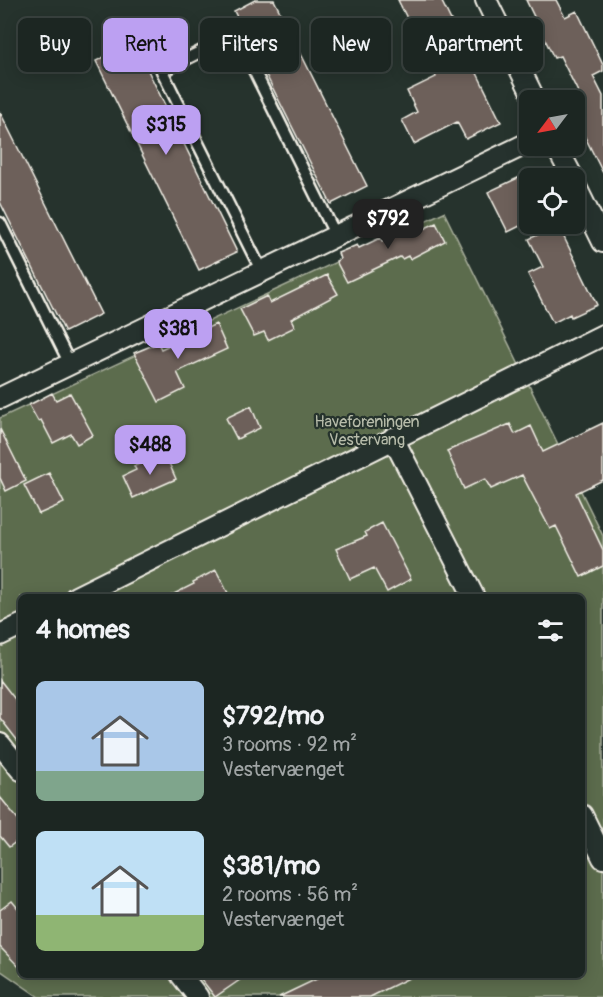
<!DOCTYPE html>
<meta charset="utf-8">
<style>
:root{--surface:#1c2622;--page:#29322f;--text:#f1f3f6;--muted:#a0a5a5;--line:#3a4340;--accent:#bca0f2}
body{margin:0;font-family:Pangolin,sans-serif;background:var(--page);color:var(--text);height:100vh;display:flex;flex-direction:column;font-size:22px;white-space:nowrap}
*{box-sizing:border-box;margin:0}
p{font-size:20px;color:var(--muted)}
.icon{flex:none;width:33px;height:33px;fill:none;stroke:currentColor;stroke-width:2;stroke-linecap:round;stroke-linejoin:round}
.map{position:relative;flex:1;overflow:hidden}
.panel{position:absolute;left:18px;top:594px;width:567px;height:384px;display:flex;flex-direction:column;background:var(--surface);border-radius:9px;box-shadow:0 3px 15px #0003,0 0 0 2px var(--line)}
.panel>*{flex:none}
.guide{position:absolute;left:18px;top:18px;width:567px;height:54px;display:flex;gap:12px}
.needle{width:39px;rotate:238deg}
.buttons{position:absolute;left:519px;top:90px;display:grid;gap:12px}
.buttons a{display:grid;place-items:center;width:66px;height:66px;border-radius:9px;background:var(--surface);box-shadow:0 3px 15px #0003,0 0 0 2px var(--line);font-size:30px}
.price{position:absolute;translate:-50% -51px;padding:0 14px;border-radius:12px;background:var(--accent);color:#111;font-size:20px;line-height:39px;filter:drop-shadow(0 2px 3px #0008)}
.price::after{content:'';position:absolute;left:50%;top:36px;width:18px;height:14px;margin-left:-9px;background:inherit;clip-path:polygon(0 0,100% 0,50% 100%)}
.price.current{background:#222;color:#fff}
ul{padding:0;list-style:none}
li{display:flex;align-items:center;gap:18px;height:150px;padding:0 18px}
li span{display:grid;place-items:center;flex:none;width:168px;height:120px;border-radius:9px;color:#555}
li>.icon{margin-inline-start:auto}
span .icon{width:72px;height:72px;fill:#fffc;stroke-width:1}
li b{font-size:26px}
h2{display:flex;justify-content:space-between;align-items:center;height:72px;padding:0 18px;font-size:26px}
.tag{padding:0 21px;border-radius:9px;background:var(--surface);box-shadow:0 3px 15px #0003,0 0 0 2px var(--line);font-size:21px;line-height:54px}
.tag.current{background:var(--accent);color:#111}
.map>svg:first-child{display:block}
.green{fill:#5c6c4e;stroke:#a8ae9b;stroke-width:1.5;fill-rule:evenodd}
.building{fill:#6d605a;stroke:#f4f1e8;stroke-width:1.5}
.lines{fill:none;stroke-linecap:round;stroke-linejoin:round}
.lane-casing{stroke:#f4f1e8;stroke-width:15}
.street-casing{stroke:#f4f1e8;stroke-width:24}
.lane{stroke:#26332d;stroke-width:10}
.street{stroke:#26332d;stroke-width:20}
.labels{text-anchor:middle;stroke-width:4.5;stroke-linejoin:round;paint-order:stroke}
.park-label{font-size:16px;fill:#b7bcaa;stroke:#26332d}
</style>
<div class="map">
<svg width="603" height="997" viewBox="0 0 603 997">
<rect width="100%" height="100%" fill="#26332d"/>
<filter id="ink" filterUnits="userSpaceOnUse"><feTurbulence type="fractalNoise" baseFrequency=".0167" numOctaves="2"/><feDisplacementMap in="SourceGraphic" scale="12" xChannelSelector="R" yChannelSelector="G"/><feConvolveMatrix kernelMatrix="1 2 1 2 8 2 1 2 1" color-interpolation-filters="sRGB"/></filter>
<g filter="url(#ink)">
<!-- green -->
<path class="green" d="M444 212 603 536V997H39L0 970V418ZM21 597H582V975H21Z"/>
<!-- building -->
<path class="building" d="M255 0H274L367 186 331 204 234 11Z
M398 0H441L501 122 466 139 457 122 414 144 402 120 417 112 407 91 436 77Z
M526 0H556L565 17 577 11 603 65V71L593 76 603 96V173L574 115V99L576 98 574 94 578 92 560 56 554 58Z
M134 42 237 252 199 270 96 61Z
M0 112 101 314 65 332 0 202Z
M520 177 530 196V221L508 232 488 192Z
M420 223 423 229 436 223 445 241 410 259 408 256 402 259 400 257 347 282 336 261 340 259 338 253 357 245 359 248 380 238 382 241Z
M558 225 597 305 571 317 570 314 553 323 528 274 543 267 529 239Z
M327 275 338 294 291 319 295 327 268 340 264 332 254 336 240 309 267 296 270 303Z
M216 324 227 349 177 372 185 389 159 402 134 353 158 343 161 349Z
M52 393 56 400 70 393 93 435 77 444 71 434 53 443 41 420 38 421 29 405Z
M251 406 260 428 237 439 226 418Z
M603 423V480L576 493 603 550V566L581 577 556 526 550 529 522 475 491 489 485 479 464 489 447 451 510 424 515 434 531 426 543 452Z
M0 429 26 481 6 491 0 478Z
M165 454 176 479 133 498 123 476 136 470 134 466Z
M49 473 64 503 39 514 24 485Z
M382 523 411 579 387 592 374 568 350 579 336 549 367 536 365 532Z
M216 570 230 597H168L194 584 193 582Z
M0 680 21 707V745L0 718Z
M0 797 21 823V838L9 847 0 836Z
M12 901 21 912V969L0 947V910Z
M198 975H247L215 997Z
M325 975H415L370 997H279Z"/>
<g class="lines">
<!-- lane casing -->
<g class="lane-casing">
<path id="lane" d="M0 223 70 364
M262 272 162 71 236 34 336 236"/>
</g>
<!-- street casing -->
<g class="street-casing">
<path id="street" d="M486 0 535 100
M556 146 573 178
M574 183 603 242
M0 398 530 142
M393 438 474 597
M76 597 603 335
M0 635 21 625
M0 744 21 770
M582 815 603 858
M181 975 198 997"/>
</g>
<!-- lane -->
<use href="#lane" class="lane"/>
<!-- street -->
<use href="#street" class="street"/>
</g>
</g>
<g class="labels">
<!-- park labels -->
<g class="park-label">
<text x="367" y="427">Haveforeningen<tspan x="367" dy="18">Vestervang</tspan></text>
</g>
</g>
</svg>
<div class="buttons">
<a><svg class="needle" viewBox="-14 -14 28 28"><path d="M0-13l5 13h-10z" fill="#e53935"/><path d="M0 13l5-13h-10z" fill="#a0a5a5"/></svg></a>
<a><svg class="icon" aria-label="locate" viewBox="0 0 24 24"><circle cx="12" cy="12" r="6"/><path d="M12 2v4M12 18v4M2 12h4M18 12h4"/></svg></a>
</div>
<b class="price" style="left:166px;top:156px">$315</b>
<b class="price current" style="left:388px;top:250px">$792</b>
<b class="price" style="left:178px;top:360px">$381</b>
<b class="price" style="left:150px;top:476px">$488</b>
<div class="guide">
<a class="tag">Buy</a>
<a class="tag current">Rent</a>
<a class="tag">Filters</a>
<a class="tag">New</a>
<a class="tag">Apartment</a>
</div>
<section class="panel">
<h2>4 homes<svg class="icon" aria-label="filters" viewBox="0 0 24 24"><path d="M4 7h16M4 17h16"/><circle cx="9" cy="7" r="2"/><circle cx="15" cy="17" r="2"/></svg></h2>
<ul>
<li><span style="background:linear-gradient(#a9c7e8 75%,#7fa58c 0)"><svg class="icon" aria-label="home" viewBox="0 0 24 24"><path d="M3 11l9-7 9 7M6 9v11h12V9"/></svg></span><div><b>$792/mo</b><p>3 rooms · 92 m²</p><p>Vestervænget</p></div></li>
<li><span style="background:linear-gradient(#bfe0f5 70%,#8fb573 0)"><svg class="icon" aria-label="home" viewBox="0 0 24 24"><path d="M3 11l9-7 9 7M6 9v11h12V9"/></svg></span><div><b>$381/mo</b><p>2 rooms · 56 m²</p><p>Vestervænget</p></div></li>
</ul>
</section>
</div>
